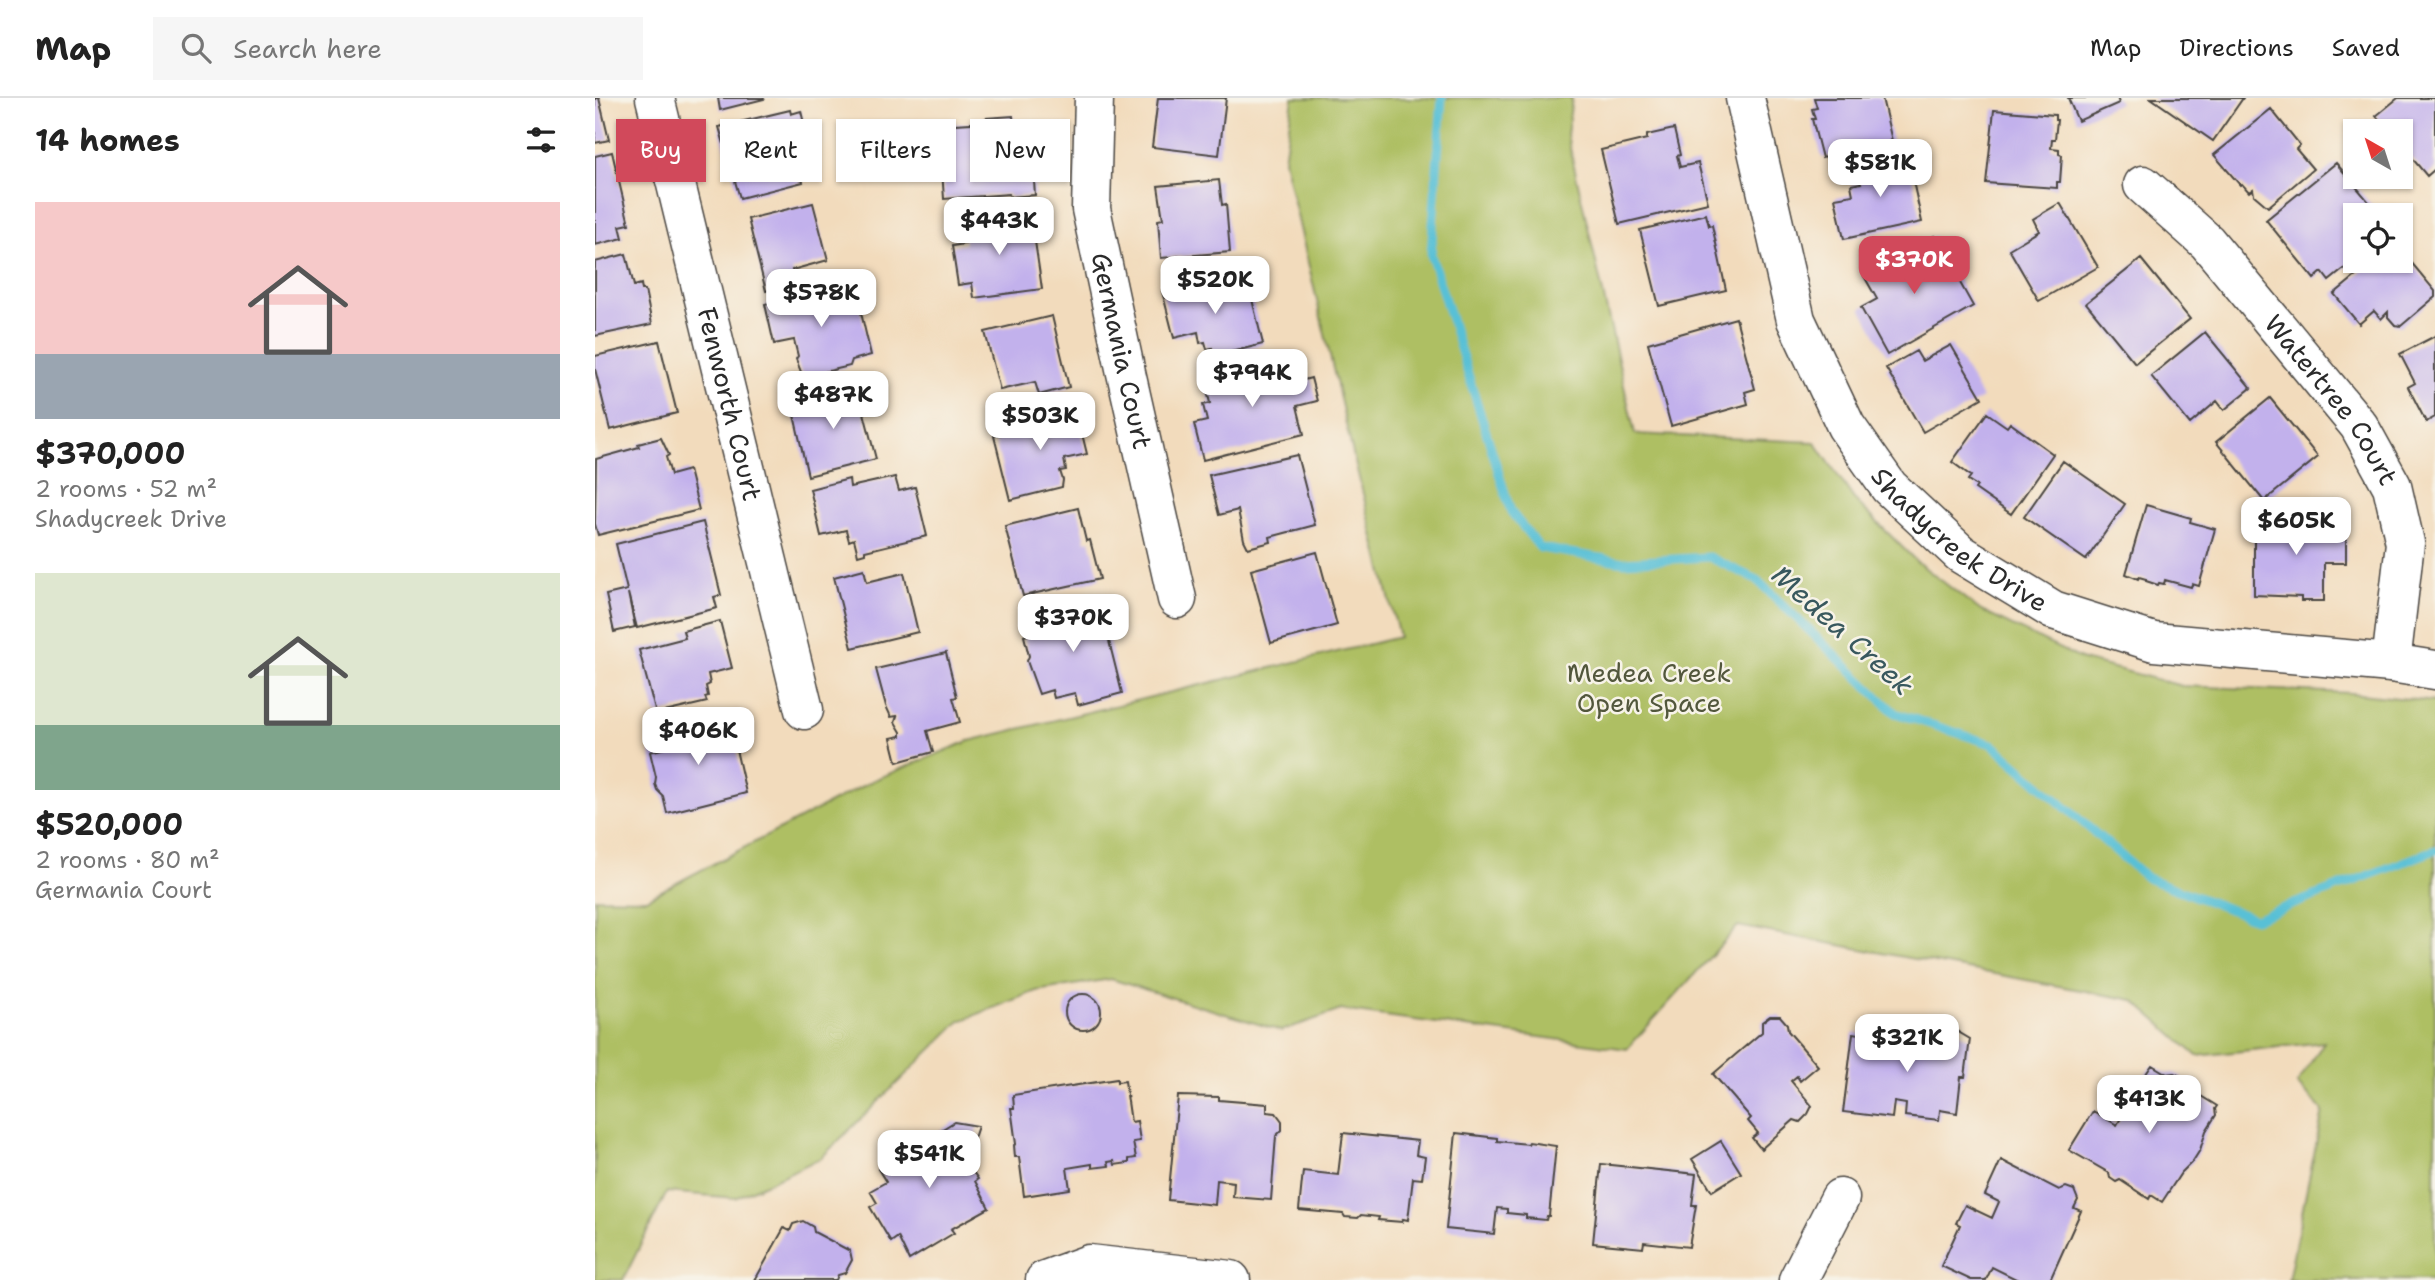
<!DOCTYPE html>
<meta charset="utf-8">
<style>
:root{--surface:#fff;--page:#f6f6f6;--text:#222;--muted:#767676;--line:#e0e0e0;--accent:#d1495b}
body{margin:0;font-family:"Shantell Sans",sans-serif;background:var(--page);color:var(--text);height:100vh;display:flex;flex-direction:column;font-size:26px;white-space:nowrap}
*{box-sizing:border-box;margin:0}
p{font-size:23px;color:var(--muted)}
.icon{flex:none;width:38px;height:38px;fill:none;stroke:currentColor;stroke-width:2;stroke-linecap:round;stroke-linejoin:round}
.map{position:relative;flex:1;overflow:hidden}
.drawer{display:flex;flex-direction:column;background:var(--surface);width:595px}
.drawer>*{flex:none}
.hud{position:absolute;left:21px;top:21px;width:665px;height:63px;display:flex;gap:14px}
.needle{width:46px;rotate:321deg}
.buttons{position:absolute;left:1748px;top:21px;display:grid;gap:14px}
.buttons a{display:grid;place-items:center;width:70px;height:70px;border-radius:0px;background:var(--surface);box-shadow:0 2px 5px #0004;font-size:35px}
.price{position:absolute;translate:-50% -60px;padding:0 16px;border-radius:14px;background:#fff;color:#222;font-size:23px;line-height:46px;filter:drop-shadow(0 2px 4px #0008)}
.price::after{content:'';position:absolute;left:50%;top:42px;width:21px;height:16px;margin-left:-10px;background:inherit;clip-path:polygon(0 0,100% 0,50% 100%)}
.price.current{background:var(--accent);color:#fff}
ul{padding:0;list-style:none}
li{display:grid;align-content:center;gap:14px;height:371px;padding:0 35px}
li span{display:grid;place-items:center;height:217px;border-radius:0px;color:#555}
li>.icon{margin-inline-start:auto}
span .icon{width:126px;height:126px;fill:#fffc;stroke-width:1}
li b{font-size:30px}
h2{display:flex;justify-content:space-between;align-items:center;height:84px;padding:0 35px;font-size:30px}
.pill{padding:0 24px;border-radius:0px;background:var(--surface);box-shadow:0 2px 5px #0004;font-size:24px;line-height:63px}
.pill.current{background:var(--accent);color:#fff}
header{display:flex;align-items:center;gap:42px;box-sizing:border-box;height:98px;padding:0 35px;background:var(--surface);border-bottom:2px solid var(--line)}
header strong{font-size:33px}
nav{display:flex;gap:38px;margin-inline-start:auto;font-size:24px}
.search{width:490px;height:63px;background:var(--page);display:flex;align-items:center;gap:18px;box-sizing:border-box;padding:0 24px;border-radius:0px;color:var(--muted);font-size:26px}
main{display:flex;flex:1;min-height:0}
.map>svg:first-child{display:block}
.green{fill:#aebf63;stroke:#6c7547;stroke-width:2}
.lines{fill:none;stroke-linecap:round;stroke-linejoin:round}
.stream{stroke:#58c0d6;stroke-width:9}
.building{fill:#c2b1ec}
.minor-casing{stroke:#494541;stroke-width:41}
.minor{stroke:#fff;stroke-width:38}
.labels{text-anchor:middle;stroke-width:5;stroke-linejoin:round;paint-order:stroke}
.street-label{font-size:26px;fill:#2b2b2b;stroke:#f7f3e8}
.park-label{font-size:26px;fill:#52573c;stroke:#f7f3e8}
.water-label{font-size:28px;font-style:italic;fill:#38585e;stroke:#f7f3e8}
</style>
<header>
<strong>Map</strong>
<div class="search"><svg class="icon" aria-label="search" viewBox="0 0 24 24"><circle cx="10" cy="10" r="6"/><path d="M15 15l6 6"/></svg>Search here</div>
<nav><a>Map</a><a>Directions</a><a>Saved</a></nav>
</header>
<main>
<section class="drawer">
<h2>14 homes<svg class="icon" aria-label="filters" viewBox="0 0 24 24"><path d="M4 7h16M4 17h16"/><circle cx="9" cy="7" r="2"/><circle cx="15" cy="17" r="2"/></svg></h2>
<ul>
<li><span style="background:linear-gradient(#f6c9c9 70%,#9aa5b1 0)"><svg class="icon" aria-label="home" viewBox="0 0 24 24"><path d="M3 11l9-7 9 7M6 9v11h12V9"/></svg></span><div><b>$370,000</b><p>2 rooms · 52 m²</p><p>Shadycreek Drive</p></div></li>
<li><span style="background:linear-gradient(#dfe7d0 70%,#7fa58c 0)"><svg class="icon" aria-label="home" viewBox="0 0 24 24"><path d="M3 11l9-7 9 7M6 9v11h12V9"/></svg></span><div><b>$520,000</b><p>2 rooms · 80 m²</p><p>Germania Court</p></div></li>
</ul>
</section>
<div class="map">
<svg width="1840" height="1182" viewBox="0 0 1840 1182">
<rect width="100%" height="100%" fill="#f7f3e8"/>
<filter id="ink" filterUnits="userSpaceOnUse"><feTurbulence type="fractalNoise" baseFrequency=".0143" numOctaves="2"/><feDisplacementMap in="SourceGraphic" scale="14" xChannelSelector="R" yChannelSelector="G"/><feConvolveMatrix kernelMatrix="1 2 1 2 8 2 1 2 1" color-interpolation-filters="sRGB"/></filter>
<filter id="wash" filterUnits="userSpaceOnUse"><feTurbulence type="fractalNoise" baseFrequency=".00686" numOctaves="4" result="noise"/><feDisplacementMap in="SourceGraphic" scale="28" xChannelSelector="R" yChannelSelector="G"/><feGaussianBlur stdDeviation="1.57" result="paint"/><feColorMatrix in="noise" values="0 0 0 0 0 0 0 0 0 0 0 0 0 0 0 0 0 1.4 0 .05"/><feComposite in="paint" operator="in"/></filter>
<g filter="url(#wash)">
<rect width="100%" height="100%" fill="#f2dbbc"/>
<!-- green -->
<path class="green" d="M698 0H977L972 37 1040 336 1220 344 1259 401 1321 463 1386 513 1488 562 1587 588 1756 595 1840 604V1182H1693L1728 1013 1702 986 1729 944 1602 958 1538 902 1143 828 1032 951 746 912 686 933 516 881 441 893 365 923 226 1060 140 1100 72 1094 28 1182H0V800L51 801 279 682 374 643 804 539 758 356 689 62Z"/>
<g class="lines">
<!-- stream -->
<path class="stream" d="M847 0 836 157 916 414 945 450 1029 464 1114 459 1162 482 1300 615 1397 646 1552 780 1660 821 1840 752"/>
</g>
<g id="blocks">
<!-- building -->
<path class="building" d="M0 0H4L14 42 0 45Z
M123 0H168L169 1 125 12Z
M563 0H631L624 57 557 49Z
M1219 0H1287L1297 43 1227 60 1217 21H1220L1217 11 1222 10Z
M1473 0H1522L1524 5 1483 23Z
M1556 0H1648L1618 43Z
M1803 0H1840V71L1832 78 1806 47V33H1794L1781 18Z
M1676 11 1705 47 1701 51 1718 71 1673 109 1659 97 1658 91 1654 94 1647 86 1645 87 1619 57Z
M195 12 196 16 206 13 213 42 203 45 207 58 202 60 208 84 145 100 124 29Z
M1399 12 1460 17V22H1462L1460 41H1457L1456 50 1464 51V56L1467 57 1465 84H1462V90L1391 85Z
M418 18 420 37H417L418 56 437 55 440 97 415 99 414 96 349 101 344 27 392 24 391 20Z
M1079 31 1085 57 1082 58 1085 69 1103 65 1113 105 1024 126 1006 52 1052 41V37Z
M17 54 34 126 25 128 28 140 0 147V58Z
M1312 56 1327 124 1249 141 1240 100 1258 97 1256 87 1266 85 1261 74 1264 67Z
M1741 65 1785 117H1760V162L1734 183 1727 174 1719 181 1671 122Z
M624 82 627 107 631 106 635 154 566 160 563 122 568 121 563 88Z
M218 105 233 162 197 172 200 185 171 193 153 121Z
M1465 105 1503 169 1444 203 1414 151 1444 133 1438 121Z
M436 116 447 191 379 200 377 185 363 187 357 148 370 146 368 126Z
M1111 116 1114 128 1117 127 1131 192 1064 208 1045 132Z
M1339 138 1378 208 1292 257 1266 210 1282 201 1269 178Z
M1806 152 1840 193V199L1806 228 1800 227 1793 219V214L1786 221 1779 213 1764 226 1739 196 1779 163H1806Z
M31 156 39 188 46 186 47 192H50L57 226 0 238V164Z
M1546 161 1595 221 1540 265 1491 205Z
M652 181 668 246 620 258 617 250 612 251 610 244 605 245 603 234 579 240 567 193 607 183 609 192Z
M259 185 276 257 257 262 255 268 208 279 201 261 203 258 199 242 179 246 170 206Z
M457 218 474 289 444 297 440 284 405 292 390 234Z
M1141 220 1160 291 1150 294 1153 306 1076 328 1053 245Z
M1610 234 1656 290 1629 312 1622 303 1595 326 1556 278Z
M1840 238V319L1831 324 1813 289 1820 285 1805 256Z
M64 243 82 315 15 332 0 271V258Z
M1356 247 1387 300 1328 334 1291 270 1321 253 1327 263Z
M692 260 698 285 716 280 722 303 702 308 709 336 608 362 599 326 612 323 608 307 615 305 609 281Z
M262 288 281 361 213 378 196 304Z
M1675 300 1723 359 1669 403 1621 344Z
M480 307 492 356 469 361 471 372 465 373 468 382 467 389 415 402 399 338 443 327 441 317Z
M1392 315 1412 329 1415 325 1458 356 1416 416 1380 391 1382 388 1373 382 1376 378 1357 364Z
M66 340 74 357 71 359 76 377 94 372 104 412 3 437 0 426 1 361 44 349 43 346Z
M702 357 720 427 675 439 676 444 653 450 649 442 643 412 624 417 614 377Z
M1468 363 1530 406 1491 462 1429 419Z
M300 379 304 393 320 389 332 438 270 453V455L263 457 259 441 254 443 251 432 226 438 215 391 254 381 255 389Z
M1551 407 1596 420 1595 424 1620 431 1604 488 1597 486 1596 489 1570 482 1569 486 1564 485 1563 487 1551 483V481L1544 479 1543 481 1531 476Z
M483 410 491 443 495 442 505 481 428 498 410 428Z
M1659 423 1751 424V465H1729V503H1706V499L1659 497Z
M108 424 126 497 119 499 122 510 42 530 33 495 40 529 19 534 11 497 32 492 21 446Z
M722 454 742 527 676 545 656 472Z
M269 471 272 484 309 475 323 534 257 550 239 479Z
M504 503 527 595 483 607 480 595 459 600 457 592 444 596 432 563 434 558 429 538 442 534 437 517 480 506V509Z
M125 523 137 570 113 576 115 586 111 588 113 598 110 599 112 604 61 616 44 552 90 540 88 533Z
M351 555 362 599 358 600 365 624 332 633 338 654 302 664 296 640 306 638V634L300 624 302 618 296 619 291 608 281 571Z
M134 621 151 695 72 715 68 698 62 692 60 686 61 679 55 654 70 650 67 638Z
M470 914a18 18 0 1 1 36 0a18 18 0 1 1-36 0Z
M1175 918H1185L1192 926 1193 933 1223 968 1205 983 1202 978 1196 983 1217 1008 1213 1016 1205 1024 1199 1022 1166 1051 1157 1040 1163 1035 1153 1023 1156 1020 1118 976 1167 934V924Z
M1343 922 1375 941 1370 979H1366L1362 1015 1345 1012 1344 1022 1310 1018 1311 1006 1299 1004 1297 1020 1248 1014 1258 935 1327 944Z
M1557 967 1572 976 1579 975 1587 979 1588 987 1622 1008 1620 1011 1621 1017 1611 1033 1605 1052 1598 1063 1586 1075 1567 1104 1556 1097 1554 1101 1525 1082 1521 1084 1515 1080 1514 1075 1474 1052 1498 1013 1522 1027 1534 1006 1533 1002Z
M522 981V984L530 983 536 1024 542 1023 545 1043 538 1044 541 1060 534 1061V1065L520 1067 519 1063 513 1064 514 1068 497 1070V1066L472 1070 475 1091 429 1098 424 1059H420L419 1047 421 1046 416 1010H419L418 997Z
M583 998 624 999V1002L672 1006V1014L681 1015 687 1023V1032L681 1038 676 1102 638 1099 639 1084 622 1082 620 1107 573 1102Z
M359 1024 383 1028 371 1064 383 1081 380 1083 394 1110 356 1131 359 1135 314 1162 303 1139 296 1144 275 1109 282 1105 275 1093 291 1084 283 1071Z
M748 1035 823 1043 821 1057 830 1059 827 1081 818 1080 813 1122 808 1121 807 1124 783 1122 784 1119 766 1117 763 1120 750 1119 748 1116 704 1112 708 1073 743 1077Z
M861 1035 902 1040V1043L933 1046 934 1044 961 1048 954 1118H952L951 1122 931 1120V1117L912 1115V1111L902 1110 899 1136 851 1131Z
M1126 1043 1146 1075 1117 1093 1097 1061Z
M1406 1062 1464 1092 1471 1089 1479 1092 1483 1102 1479 1110 1486 1113 1455 1182H1423L1397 1169 1391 1182H1376L1346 1168 1365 1127 1361 1125 1370 1107 1397 1120 1404 1104 1390 1097Z
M1006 1066 1101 1076 1097 1107H1101L1094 1149 1049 1144 1048 1150 998 1145Z
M208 1123 218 1129 219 1134 255 1153 257 1162 250 1175 243 1177 241 1182H160L189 1130 195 1133 198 1126Z"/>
</g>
</g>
<g filter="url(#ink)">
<use href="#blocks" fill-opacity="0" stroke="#494541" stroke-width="2"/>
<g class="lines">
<!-- minor casing -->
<g class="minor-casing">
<g id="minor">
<path id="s1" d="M60 0 209 612"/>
<path id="s2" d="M499 0 496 111 531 275 582 501"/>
<path id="s3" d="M1150 0 1201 222 1251 328 1294 389 1366 456 1458 512 1559 544 1796 565 1840 572"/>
<path id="s4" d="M1548 87 1612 144 1764 328 1797 388 1810 445 1796 565"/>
<path d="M450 1182 494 1166 636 1182"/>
<path d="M1203 1182 1245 1100"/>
</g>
</g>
<!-- minor -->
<use href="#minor" class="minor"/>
</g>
</g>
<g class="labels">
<!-- street labels -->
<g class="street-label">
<text dy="9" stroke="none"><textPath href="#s2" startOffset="256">Germania Court</textPath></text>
<text dy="9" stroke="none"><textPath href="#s4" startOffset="287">Watertree Court</textPath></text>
<text dy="9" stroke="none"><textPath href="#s1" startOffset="315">Fenworth Court</textPath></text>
<text dy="9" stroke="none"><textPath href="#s3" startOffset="508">Shadycreek Drive</textPath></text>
</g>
<!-- park labels -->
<g class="park-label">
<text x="1054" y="584">Medea Creek<tspan x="1054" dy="30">Open Space</tspan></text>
</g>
<!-- water labels -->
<g class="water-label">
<text transform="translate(1248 532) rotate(42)" y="10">Medea Creek</text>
</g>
</g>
</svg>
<div class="buttons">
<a><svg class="needle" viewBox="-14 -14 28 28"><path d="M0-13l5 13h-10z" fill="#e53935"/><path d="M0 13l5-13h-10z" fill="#767676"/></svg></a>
<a><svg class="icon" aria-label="locate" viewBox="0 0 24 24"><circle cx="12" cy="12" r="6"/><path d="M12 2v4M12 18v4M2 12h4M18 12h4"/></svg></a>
</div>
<b class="price" style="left:1285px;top:101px">$581K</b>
<b class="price" style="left:404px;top:159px">$443K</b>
<b class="price current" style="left:1319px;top:198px">$370K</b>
<b class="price" style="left:620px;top:218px">$520K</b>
<b class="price" style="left:226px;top:231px">$578K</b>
<b class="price" style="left:657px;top:311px">$794K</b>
<b class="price" style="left:238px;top:333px">$487K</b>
<b class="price" style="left:445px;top:354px">$503K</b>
<b class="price" style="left:1701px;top:459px">$605K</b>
<b class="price" style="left:478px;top:556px">$370K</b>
<b class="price" style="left:103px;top:669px">$406K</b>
<b class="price" style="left:1312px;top:976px">$321K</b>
<b class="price" style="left:1554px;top:1037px">$413K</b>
<b class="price" style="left:334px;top:1092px">$541K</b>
<div class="hud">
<a class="pill current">Buy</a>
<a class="pill">Rent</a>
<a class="pill">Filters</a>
<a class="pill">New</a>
</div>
</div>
</main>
